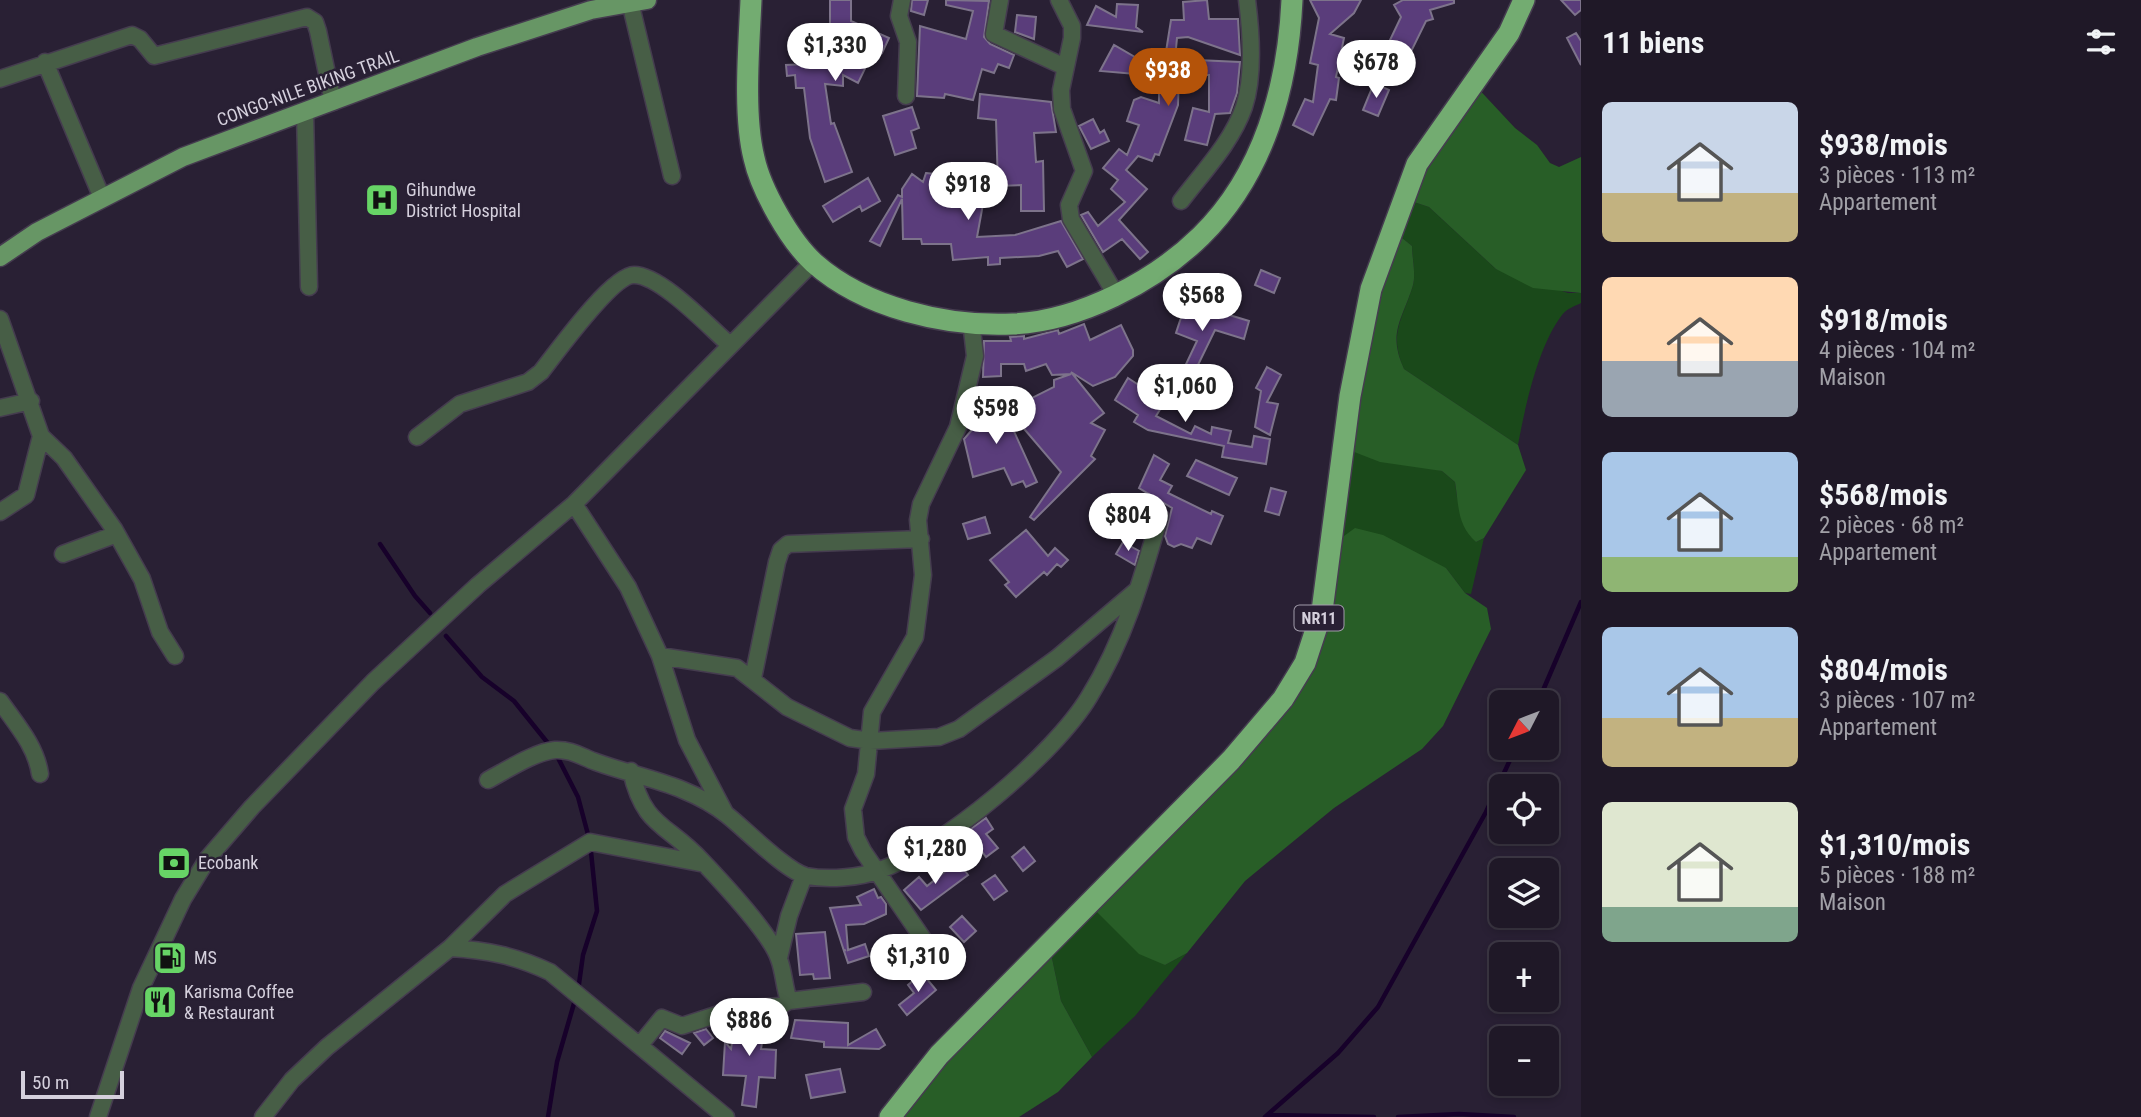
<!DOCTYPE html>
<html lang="fr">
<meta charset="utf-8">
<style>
:root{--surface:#1f1827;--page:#2c2533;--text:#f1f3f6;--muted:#a1a0a7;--line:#3c3744;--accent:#b45309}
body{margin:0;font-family:"Roboto Condensed",sans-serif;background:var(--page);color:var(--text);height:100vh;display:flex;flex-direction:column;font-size:26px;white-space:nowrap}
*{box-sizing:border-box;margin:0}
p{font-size:23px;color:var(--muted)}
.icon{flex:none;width:38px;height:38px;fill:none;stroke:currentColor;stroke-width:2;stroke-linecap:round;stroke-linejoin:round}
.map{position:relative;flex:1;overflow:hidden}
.drawer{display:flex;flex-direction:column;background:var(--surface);width:560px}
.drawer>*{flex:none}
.needle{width:46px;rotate:228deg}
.controls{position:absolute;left:1489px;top:690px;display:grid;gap:14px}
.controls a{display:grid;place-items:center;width:70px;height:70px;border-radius:10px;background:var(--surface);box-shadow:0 4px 10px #0003,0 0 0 2px var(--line);font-size:35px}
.scale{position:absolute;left:21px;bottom:18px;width:103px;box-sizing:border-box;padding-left:7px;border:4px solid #d5d0dd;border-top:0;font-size:19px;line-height:24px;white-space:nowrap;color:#d5d0dd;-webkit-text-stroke:5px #292034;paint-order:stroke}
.price{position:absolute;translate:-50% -60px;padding:0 16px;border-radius:24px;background:#fff;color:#222;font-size:23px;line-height:46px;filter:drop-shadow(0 2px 4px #0008)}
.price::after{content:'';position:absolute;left:50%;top:42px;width:21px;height:16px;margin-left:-10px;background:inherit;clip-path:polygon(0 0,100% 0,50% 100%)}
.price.on{background:var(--accent);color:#fff}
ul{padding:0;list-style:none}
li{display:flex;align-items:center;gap:21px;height:175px;padding:0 21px}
li span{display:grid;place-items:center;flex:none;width:196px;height:140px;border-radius:10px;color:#555}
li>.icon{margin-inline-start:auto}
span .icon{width:84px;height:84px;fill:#fffc;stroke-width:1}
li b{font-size:30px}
h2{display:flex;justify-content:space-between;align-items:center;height:84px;padding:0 21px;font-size:30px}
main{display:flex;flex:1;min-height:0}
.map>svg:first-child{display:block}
.green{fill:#1a491a}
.forest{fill:#285e27}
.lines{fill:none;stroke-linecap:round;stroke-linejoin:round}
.stream{stroke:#17012a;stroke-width:4.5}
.building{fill:#5a3d7b;stroke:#7d738b;stroke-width:2}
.minor-casing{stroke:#453c4f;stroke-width:19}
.major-casing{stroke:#453c4f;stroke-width:21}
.highway-casing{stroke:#453c4f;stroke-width:24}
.minor{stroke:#475e46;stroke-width:16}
.major{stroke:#679665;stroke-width:18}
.highway{stroke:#73ac71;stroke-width:21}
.labels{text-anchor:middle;stroke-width:5;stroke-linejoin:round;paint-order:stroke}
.shield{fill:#292034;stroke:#a19baa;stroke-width:2}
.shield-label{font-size:16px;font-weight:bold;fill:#d5d0dd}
.street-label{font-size:18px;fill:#d5d0dd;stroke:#292034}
.poi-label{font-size:18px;fill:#d5d0dd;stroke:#292034;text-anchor:start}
</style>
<main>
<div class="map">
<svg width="1581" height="1117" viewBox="0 0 1581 1117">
<rect width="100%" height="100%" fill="#292034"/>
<!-- green -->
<path class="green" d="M1402 198 1429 207 1496 269 1568 293H1581V303C1575 306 1566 309 1562 315 1538 346 1525 407 1518 445L1404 369C1388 333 1403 319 1413 285 1416 273 1412 258 1412 246L1391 229Z
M1344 448 1442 471 1455 482 1457 497 1476 542 1484 538 1471 594 1465 593 1446 568 1333 544Z
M1089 904 1165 965 1187 953 1135 1016 1092 1057 1061 1001 1049 944Z"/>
<!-- forest -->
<path class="forest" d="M1473 83 1515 128 1537 145 1550 163 1559 167 1581 157V293L1533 288 1496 269 1429 207 1402 198Z
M1391 229 1412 246C1412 258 1416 273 1413 285 1403 319 1387 332 1404 369L1518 445 1526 470 1484 538 1476 542C1457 525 1459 506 1455 482L1442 471 1380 462 1344 448Z
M1355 528 1383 535 1446 568 1465 593 1487 608 1491 629 1443 726 1422 749 1334 808 1245 881 1187 953 1165 965 1139 954 1089 904 1283 699 1333 544Z
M1049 944 1061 1001 1092 1057 1058 1092 1019 1117H890Z"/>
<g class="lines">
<!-- stream -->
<path class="stream" d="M380 544 415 596 430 613
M446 636 482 677 514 701 551 747
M1538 702 1581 602
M556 754 578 797 590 842 597 911 583 955 578 991
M1270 1115 1374 1117
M548 1117 557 1062 575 1000
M1265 1117 1338 1053 1378 1007 1486 812 1516 747
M1398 1117 1459 1114 1514 1117"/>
</g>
<!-- building -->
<path class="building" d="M830 0H851V21L889 38 882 53 874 50 858 83 843 75V86L825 84 831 124 834 123 852 172 825 182 810 138 804 88H796L795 75 787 76 786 65 830 63Z
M912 0H928L924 15 911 11Z
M946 0 989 1 984 37 990 44 1014 55 1009 68 998 64 994 73 982 69 973 100 945 94 944 98 917 96 920 26 966 39 973 11 946 5Z
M1207 0 1209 19H1238L1240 55 1188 37 1177 38 1175 59 1240 62 1237 93 1230 113 1215 114 1207 145 1185 140 1193 108 1209 112V75H1179L1178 105 1159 155 1155 154 1152 161 1138 156 1126 170 1147 189 1119 220 1148 252 1140 259 1122 239 1103 252 1081 215 1088 212 1098 226 1125 202 1111 189 1118 180 1103 168 1119 149 1127 155 1139 125 1127 121 1134 100 1141 97 1159 103V76L1100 71 1114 45 1135 57 1165 58 1171 20H1184L1183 2Z
M1310 0H1361L1354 13 1330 34 1344 38 1336 77 1339 78 1336 100 1330 99 1313 135 1293 125 1305 99 1313 102 1318 65 1310 63 1319 18Z
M1403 0H1454V3L1430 10 1433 19 1426 21 1401 72 1380 61 1401 17 1394 5Z
M1561 0H1581V10L1575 15Z
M1117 4 1138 5 1136 27 1143 32 1087 25 1096 6 1116 17Z
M1017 15 1036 17 1034 39 1015 32Z
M1576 33 1581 41V65L1567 38Z
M1374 83 1389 90 1378 116 1363 110Z
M980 94 1051 102 1056 132 1034 133 1036 162 1043 161 1044 211H1021V185L998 186 996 120 978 118Z
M912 107 919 128 911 131 916 148 895 155 883 116Z
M1093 119 1100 133 1104 130 1109 141 1091 149 1079 126Z
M926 173 997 181 996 194 985 193 977 237 1015 235 1061 221 1083 259 1067 267 1058 251 1039 256 1000 258V264L988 265V257L953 260 951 244H922L921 239H903L902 199 880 246 870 241 898 195 902 197V189L912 174 923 182Z
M868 178 880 201 862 211 860 206 833 222 823 206Z
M1261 270 1280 278 1274 293 1255 285Z
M1192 284 1217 291 1213 310 1249 321 1244 339 1215 330 1195 371 1200 373 1187 403 1171 396 1197 341 1176 333Z
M1084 324 1090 340 1121 325 1133 350V356L1115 377 1093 386 1071 372 1104 413 1091 423 1105 430 1091 456 1095 459 1034 520 1030 517 1061 472 1008 410 1054 387V380L1071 374 1052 375 1046 364 1026 371 1024 364H1001V376L983 377 984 341H1011L1010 337 1024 336V339L1058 330 1059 334Z
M1267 367 1281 375 1267 402 1278 404 1270 435 1255 427 1261 391 1256 388Z
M1128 378 1151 393 1155 386 1169 395 1156 416 1191 434 1195 426 1211 434 1212 427 1231 431 1228 443 1252 447 1254 436 1270 439 1266 464 1222 457 1224 446 1148 430 1134 422 1138 415 1115 400Z
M1002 405 1037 482 1026 487 1023 481 1012 485 1004 468 973 477 964 439 971 431 974 407Z
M1154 455 1169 464 1160 480 1172 486 1168 493 1211 514 1212 511 1223 516 1211 544 1197 538 1192 548 1181 544 1174 547 1168 544 1165 536 1172 508 1139 488Z
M1196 460 1237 478 1229 495 1187 476Z
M1271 488 1286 492 1279 515 1265 511Z
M985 517 990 533 968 539 963 524Z
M1026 530 1048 556 1055 548 1068 560 1061 567 1057 564 1047 575 1044 572 1016 597 1005 585 1009 582 990 560Z
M1123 542 1139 551 1135 565 1116 554Z
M986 818 993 829 986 834 998 848 986 857 978 846 967 854 957 839Z
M1024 847 1035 861 1023 871 1012 857Z
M958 861 968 875 921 910 904 890 919 877 927 886Z
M995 875 1007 891 994 900 982 884Z
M874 889 878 898 881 897 886 904V914L864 924 846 925 848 950 865 944 869 956 848 963 844 951 846 950 844 951 830 908 861 905 857 897Z
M962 916 976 931 964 942 950 927Z
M825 932 830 978 814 979 813 974 800 975 796 934Z
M922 973 936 990 907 1015 899 1005 914 993 908 985Z
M736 1019 765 1024 761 1049 776 1050 775 1078 759 1077 756 1107 742 1105 746 1076 723 1075 725 1042 731 1049Z
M795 1020 848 1023V1045L876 1029 885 1045 879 1049 824 1047V1042L791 1038Z
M706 1029 713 1038 704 1045 694 1033Z
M665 1031 690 1043 682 1054 660 1038Z
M840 1069 845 1092 811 1098 806 1075Z"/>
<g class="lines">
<!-- minor casing -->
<g class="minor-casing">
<path id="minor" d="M902 0 899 16 908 42 906 96
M1000 0 994 34 1065 67
M1059 0 1072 26V38L1061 90 1062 109 1084 171 1069 205 1071 219 1116 295
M630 2 672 176
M45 62 102 198
M0 79 132 35 140 39 154 56 307 17 315 22 318 31 333 102
M305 113 309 287
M1181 201C1203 172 1232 142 1244 107 1254 77 1251 31 1247 0
M0 319 41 436 64 458 114 529 142 579 160 632 175 656
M0 408 31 401
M417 437 460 404 528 382 541 372C556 353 612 275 634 275 661 275 709 327 730 345
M574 504 628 587 660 656 687 740 725 813
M0 512 26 495 41 436
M63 554 117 534
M660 656 737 668 787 707 850 738 871 741 939 737 959 729 1057 658 1137 590
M753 678 777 562 781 550 788 544 921 539
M0 701C16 724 36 746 40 774
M631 771C644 828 667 823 702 861 721 881 771 934 779 959 784 972 784 987 789 1001
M488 780C507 770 534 752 555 750 571 749 582 757 596 762 640 778 688 784 727 815 745 829 786 871 806 876 828 880 859 878 880 870 943 848 1054 755 1089 697 1124 641 1142 579 1160 516
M450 948C487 950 516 956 550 972L726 1117
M930 949 863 851 856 837 853 809 866 774 872 712 915 637 923 575 918 520 921 504 958 427 975 356 971 321
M779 958 789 916 804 876
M640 1045 662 1018 682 1026 734 1009 780 1006 789 1001 863 992
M98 1117 141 988 183 899 208 858 252 807 373 682 478 585 574 504 813 262
M263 1117 292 1080 327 1047 450 948 505 894 590 842 705 864"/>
</g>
<!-- major casing -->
<g class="major-casing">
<path id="major" d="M0 257 37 232 183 157 477 47 591 10 647 0"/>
</g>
<!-- highway casing -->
<g class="highway-casing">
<path id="highway" d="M751 0C749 46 743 114 754 158 761 190 790 241 814 263 865 308 946 327 1013 324 1079 321 1154 282 1201 236 1264 174 1288 86 1292 0
M890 1117 939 1055 1231 760 1283 699 1305 663 1322 611 1350 396 1371 289 1417 164 1509 33 1524 0"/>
</g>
<!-- minor -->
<use href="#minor" class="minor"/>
<!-- major -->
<use href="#major" class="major"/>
<!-- highway -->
<use href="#highway" class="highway"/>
</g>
<!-- icons -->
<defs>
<g id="hospital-square" transform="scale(1.75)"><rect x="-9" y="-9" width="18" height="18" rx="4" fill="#67d466" stroke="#292034"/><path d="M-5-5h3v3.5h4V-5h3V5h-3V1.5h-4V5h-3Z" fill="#111"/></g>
<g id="bank-square" transform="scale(1.75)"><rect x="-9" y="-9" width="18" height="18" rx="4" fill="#67d466" stroke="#292034"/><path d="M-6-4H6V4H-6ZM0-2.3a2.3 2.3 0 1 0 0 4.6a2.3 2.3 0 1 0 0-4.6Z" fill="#111"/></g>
<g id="fuel-square" transform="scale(1.75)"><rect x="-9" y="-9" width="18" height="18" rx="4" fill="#67d466" stroke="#292034"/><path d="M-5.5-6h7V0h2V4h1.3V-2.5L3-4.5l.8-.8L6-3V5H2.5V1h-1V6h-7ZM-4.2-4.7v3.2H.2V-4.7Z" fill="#111"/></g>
<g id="restaurant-square" transform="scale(1.75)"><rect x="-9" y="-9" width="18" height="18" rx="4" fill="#67d466" stroke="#292034"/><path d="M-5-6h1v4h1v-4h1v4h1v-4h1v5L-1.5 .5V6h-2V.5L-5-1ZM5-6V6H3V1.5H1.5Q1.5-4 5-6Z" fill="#111"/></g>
</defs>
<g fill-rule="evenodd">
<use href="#hospital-square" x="382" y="200"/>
<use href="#bank-square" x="174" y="863"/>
<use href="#fuel-square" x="170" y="958"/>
<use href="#restaurant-square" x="160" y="1002"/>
</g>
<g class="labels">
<!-- shield labels -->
<rect class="shield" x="1294.5" y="605.5" width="49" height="25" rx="5"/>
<g class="shield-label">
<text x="1319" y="624">NR11</text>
</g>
<!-- street labels -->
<g class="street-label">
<text transform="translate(308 88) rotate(-20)" y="6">CONGO-NILE BIKING TRAIL</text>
</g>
<!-- poi labels -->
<g class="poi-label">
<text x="406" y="196">Gihundwe<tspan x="406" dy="21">District Hospital</tspan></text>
<text x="198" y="869">Ecobank</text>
<text x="194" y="964">MS</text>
<text x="184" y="998">Karisma Coffee<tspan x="184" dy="21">&amp; Restaurant</tspan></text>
</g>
</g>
</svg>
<div class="controls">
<a><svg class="needle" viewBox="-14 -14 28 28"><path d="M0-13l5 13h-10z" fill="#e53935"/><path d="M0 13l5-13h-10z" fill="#a1a0a7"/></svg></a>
<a><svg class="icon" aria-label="locate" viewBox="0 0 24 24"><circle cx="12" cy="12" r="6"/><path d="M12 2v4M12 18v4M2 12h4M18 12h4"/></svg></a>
<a><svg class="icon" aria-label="layers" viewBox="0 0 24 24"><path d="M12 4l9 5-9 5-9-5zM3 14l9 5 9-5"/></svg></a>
<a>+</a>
<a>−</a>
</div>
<div class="scale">50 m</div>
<b class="price" style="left:835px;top:83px">$1,330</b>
<b class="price" style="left:1376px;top:100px">$678</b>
<b class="price on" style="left:1168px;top:108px">$938</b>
<b class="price" style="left:968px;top:222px">$918</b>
<b class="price" style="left:1202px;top:333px">$568</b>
<b class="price" style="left:1185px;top:424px">$1,060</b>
<b class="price" style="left:996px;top:446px">$598</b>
<b class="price" style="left:1128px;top:553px">$804</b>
<b class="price" style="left:935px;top:886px">$1,280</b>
<b class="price" style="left:918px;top:994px">$1,310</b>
<b class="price" style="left:749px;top:1058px">$886</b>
</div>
<section class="drawer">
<h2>11 biens<svg class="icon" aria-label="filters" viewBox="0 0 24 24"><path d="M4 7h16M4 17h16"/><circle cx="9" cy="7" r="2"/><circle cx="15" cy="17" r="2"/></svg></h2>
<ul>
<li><span style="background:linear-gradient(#c9d6e8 65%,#c2b280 0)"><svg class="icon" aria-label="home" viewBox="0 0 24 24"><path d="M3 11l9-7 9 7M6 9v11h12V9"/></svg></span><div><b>$938/mois</b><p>3 pièces · 113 m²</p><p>Appartement</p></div></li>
<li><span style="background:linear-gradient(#ffd9b3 60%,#9aa5b1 0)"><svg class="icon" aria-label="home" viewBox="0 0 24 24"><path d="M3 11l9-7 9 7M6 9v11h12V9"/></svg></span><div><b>$918/mois</b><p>4 pièces · 104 m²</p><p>Maison</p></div></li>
<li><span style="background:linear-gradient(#a9c7e8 75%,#8fb573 0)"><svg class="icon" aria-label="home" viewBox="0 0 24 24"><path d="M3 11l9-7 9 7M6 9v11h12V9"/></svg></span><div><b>$568/mois</b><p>2 pièces · 68 m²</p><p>Appartement</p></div></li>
<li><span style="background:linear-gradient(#a9c7e8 65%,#c2b280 0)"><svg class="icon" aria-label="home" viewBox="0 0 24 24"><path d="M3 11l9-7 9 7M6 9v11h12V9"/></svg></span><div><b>$804/mois</b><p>3 pièces · 107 m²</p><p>Appartement</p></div></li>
<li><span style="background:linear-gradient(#dfe7d0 75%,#7fa58c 0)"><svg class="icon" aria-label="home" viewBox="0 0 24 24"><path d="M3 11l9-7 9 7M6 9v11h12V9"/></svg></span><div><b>$1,310/mois</b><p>5 pièces · 188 m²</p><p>Maison</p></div></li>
</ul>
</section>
</main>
